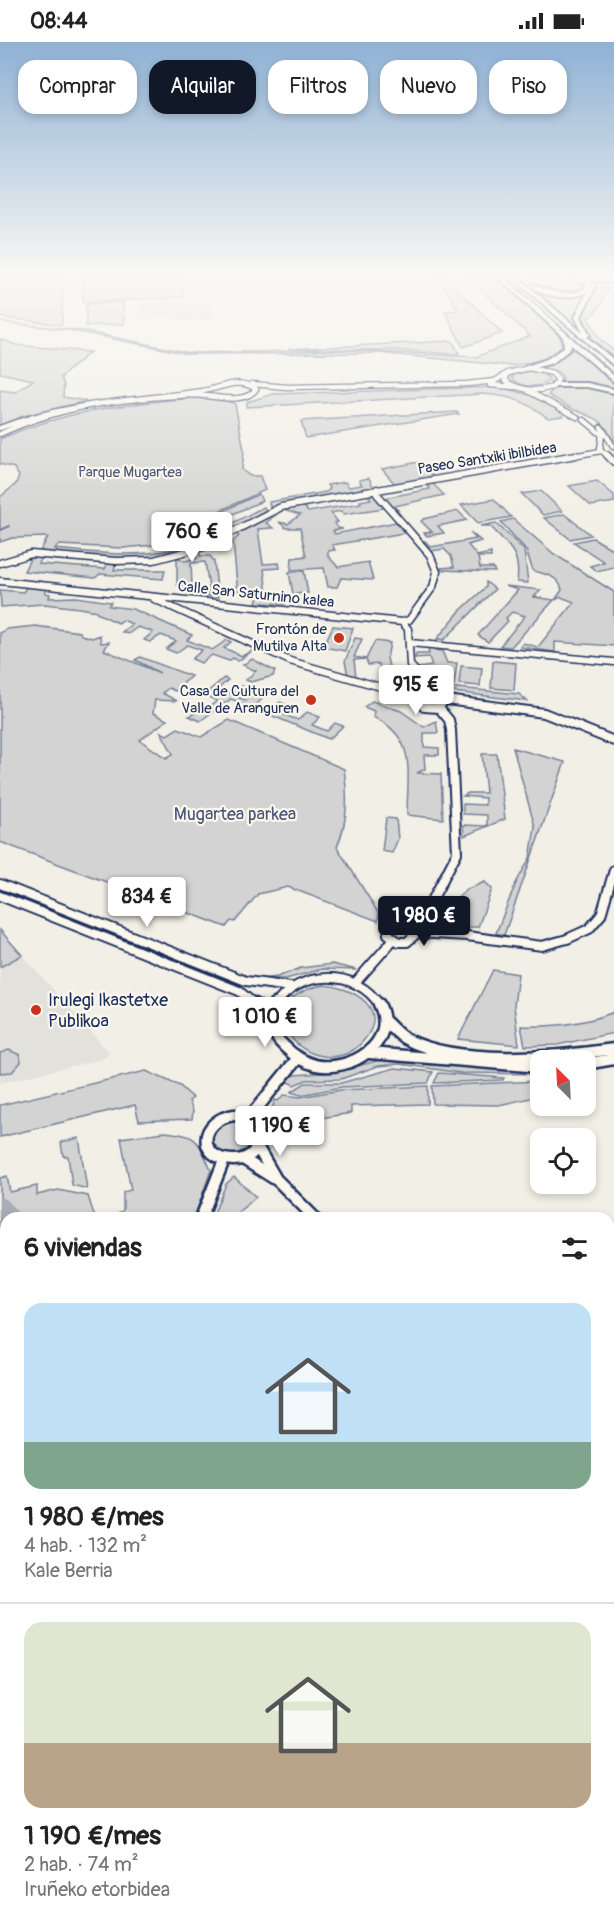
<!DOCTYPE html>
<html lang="es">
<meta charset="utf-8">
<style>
:root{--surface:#fff;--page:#f2f2f2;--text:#222;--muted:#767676;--line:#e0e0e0;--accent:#111827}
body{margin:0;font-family:Pangolin,sans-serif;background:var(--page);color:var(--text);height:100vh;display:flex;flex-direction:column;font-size:22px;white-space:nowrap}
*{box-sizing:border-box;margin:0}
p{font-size:20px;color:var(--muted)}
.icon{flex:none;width:33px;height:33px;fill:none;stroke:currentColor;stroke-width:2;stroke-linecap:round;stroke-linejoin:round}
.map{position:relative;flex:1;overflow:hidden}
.side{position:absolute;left:0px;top:1170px;width:615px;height:720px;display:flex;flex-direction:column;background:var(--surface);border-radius:18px 18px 0 0;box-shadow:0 3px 9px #0003}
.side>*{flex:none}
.top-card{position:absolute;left:18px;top:18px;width:579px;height:54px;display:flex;gap:12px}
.needle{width:39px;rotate:336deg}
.buttons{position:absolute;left:530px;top:1008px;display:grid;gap:12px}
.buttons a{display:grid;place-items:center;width:66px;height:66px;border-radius:12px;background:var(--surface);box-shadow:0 3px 9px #0003;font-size:30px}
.price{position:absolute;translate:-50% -51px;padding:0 14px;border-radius:6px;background:#fff;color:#222;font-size:20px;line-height:39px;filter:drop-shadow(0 2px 3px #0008)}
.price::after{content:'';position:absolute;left:50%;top:36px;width:18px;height:14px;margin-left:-9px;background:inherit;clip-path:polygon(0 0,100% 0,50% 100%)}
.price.active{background:var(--accent);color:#fff}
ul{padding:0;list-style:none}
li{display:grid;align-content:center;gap:12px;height:318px;padding:0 24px}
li+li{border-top:2px solid var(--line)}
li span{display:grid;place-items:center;height:186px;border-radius:18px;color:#555}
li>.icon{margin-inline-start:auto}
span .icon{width:108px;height:108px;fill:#fffc;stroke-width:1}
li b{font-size:26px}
h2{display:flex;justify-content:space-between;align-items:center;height:72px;padding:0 24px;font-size:26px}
.pill{padding:0 21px;border-radius:18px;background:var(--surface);box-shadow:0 3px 9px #0003;font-size:21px;line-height:54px}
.pill.active{background:var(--accent);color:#fff}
.status{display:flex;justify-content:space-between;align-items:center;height:42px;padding:0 30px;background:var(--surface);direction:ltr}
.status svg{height:16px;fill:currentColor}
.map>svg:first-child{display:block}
.built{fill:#e2e1dc}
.green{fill:#d2d3d2;stroke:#768198;stroke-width:1.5}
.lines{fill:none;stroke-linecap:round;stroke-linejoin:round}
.stream{stroke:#707b93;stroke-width:2}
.river{fill:#a9adb7;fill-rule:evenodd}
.tertiary-far4-casing{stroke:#1b2f5e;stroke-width:7}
.tertiary-far3-casing{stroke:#1b2f5e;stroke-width:9}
.tertiary-far2-casing{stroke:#1b2f5e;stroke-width:12}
.tertiary-far1-casing{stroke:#1b2f5e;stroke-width:15}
.tertiary-casing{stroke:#1b2f5e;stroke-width:18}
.motorway-casing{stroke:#1b2f5e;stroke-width:4}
.tertiary-far4{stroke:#fbf7ec;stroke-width:4.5}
.tertiary-far3{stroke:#fbf7ec;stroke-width:6}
.tertiary-far2{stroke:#fbf7ec;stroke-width:8}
.tertiary-far1{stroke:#fbf7ec;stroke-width:10}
.tertiary{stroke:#fbf7ec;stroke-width:14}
.motorway{fill:#fbf7ec;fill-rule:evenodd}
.poi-dot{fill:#c8321e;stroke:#fbf7ec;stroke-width:2}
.labels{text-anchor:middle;stroke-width:4.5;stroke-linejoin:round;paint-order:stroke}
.far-street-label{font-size:15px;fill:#1b2f5e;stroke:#fbf7ec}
.far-park-label{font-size:15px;fill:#49587b;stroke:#fbf7ec}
.far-poi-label{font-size:15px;fill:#1b2f5e;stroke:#fbf7ec;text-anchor:end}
.park-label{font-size:18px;fill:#49587b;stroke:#fbf7ec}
.poi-label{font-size:18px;fill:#1b2f5e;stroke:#fbf7ec;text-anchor:start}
</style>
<div class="status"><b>08:44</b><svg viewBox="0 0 49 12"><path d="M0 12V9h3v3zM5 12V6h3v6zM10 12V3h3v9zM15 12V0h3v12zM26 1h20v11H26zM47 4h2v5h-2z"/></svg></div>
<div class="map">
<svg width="614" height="1890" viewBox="0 0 614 1890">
<rect width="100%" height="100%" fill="#f2efe6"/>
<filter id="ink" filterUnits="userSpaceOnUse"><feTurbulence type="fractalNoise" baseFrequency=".0167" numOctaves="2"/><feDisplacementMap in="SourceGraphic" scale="12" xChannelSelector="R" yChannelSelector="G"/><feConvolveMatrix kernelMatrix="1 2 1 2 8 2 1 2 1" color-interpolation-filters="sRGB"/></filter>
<g filter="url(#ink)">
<!-- built -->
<path class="built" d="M180 231H209L214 253 183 255Z
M211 257 215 277 179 279 173 278 172 274 140 276 139 260Z
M22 913 110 1011 102 1017 0 1041V925Z"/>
<!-- green -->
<path class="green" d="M0 231H63L62 283 0 275Z
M84 231H180L183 255 83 260Z
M436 231H440L502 291 463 305 445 269 458 268Z
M463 231H490L553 286 560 295 562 305 550 316 512 324 379 311 188 312 69 288 0 280 84 289 190 311 344 308 476 315 530 294Z
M519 231H555L586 245 585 248C556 254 541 249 519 231Z
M602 239 608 245C604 257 599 269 588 276L600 297 614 309V315C602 305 579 292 582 274 584 263 593 252 596 242Z
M531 245 560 254 587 251 576 272 578 285Z
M123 260 124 282 86 284V262Z
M0 297 16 303 90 310 61 335 64 343 63 355 86 359 23 374 0 383V348L15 350 33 338 0 331Z
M452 299 459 311 454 312 392 308 288 307Z
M572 308H576L614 342V348L559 342 563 336 558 330 540 325 557 319Z
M531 329 543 331 550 338C540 347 521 346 512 336L515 331Z
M500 345 533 354 565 371 563 374 548 376C525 359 512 354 483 352L246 365 247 360 273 352Z
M568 345H588L614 352V401C604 377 596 376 575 368 566 364 557 358 548 353L554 346Z
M193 356 224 358 235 362 244 408 242 428 250 434H260L265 448 169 492 182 489 259 452 262 459 164 502 123 506 58 503 55 507C94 511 152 518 189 502 214 492 239 477 264 465L266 468C240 482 215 498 187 508 141 524 87 514 39 511L48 495 12 496 0 500V455L16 442 19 434 14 426 0 422V397C62 369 125 362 193 356Z
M457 370 459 372 306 396 301 379Z
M419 420 433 434 395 442 382 427Z
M369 436 374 446 270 465 269 460 326 450 330 447 327 443 345 440 349 445 362 443 359 438Z
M430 439 444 453 395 464 398 468 392 466 384 456 430 447 424 440Z
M597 439 614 453V460L591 464 569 444Z
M541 449 562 469 543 473 522 452Z
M371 450 384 466 344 472 341 469 331 471 338 480 334 481 338 486 343 487 333 489 335 492 396 480 404 491 332 503 335 508 328 509V514L338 525 368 520 373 538 341 536 337 545H328L324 526 291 528 292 516 306 514 300 486H286L279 480 288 482 300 473 283 468 273 475 271 470 302 463 308 470 361 461 360 459 371 457 366 451Z
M494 457 511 475 478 481 461 463Z
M458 469 467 478 438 484 444 491 427 494 424 491 432 490 421 479 424 477Z
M564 472 591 493 570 497 544 476Z
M270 473 271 477 266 481 273 486 258 487 263 522 279 521 280 526 264 527 267 552H281L285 562 256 561 258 554 255 551 240 550 234 547 237 543 233 499 239 494 234 491Z
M513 477 554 512 614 550V604L555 600V610L520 605 523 601 538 605 574 560 561 555 555 558 562 548C559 534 545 532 533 529L526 508 501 480Z
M496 481 524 508 528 541 517 540C521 511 509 504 490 484H480Z
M470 490 481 499 468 503 477 514 491 511V515H478L480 526H493L495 530 442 528 441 526 454 525 451 514 444 507 431 509 421 499H425L431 505 476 497Z
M593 496 614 508V525L597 529 590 524 604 520 574 500Z
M199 508 200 514H210L214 519 218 555 207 554 209 546 205 520 191 521 192 544 177 543V515L185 519 197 516 193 511Z
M31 515 41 516 39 522 105 527 108 520 116 521 114 528H165L163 537 100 532 95 536 24 529Z
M304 529 308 551 293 552 289 530Z
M486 540 495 547 444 598 437 597 460 569 486 545Z
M27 544 48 545 45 551 50 552 49 556 76 555 111 560 109 564 133 567 192 593 187 598 212 608 227 598 231 600 224 606 242 614 252 609 238 619 233 616 229 619 212 613 201 621 192 617 202 608 187 603 176 611 166 607 176 599 161 593 150 600 144 598 153 590 138 585 128 592 122 590 132 582 123 578 118 581 97 571V569L80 566 44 562 1 565 0 548 23 550Z
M505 544 541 548 534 555 554 558 511 605 500 604 525 574 512 570 506 576 508 579 488 600 478 593 518 548Z
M35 584 80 590 81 593 92 596 100 593 101 601 109 600 104 608 160 631 135 618 140 615 191 634 175 649 169 646 162 651 177 659 155 658 153 671 167 678 140 698 166 716 173 712 161 690 167 693 178 686 201 695 229 678 344 727C348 756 348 779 337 805L379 872 378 879 288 845 258 852 235 880 231 879 226 885 0 800V591L7 587Z
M333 584 353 586 345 609 323 605Z
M355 596 362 597 354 615 366 617 375 599 390 601 387 616 392 637 382 638 379 622 368 623 366 617 354 618 356 636 348 634 345 619Z
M428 608 442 609 447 621H457L454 643 435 641 431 638 442 634 435 627 423 631 418 626 432 624 429 615 415 616 416 612H429Z
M252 617 275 629 273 634 251 640 246 638 256 629 243 623Z
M493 619 516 621 514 648 491 646Z
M461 624 482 626 480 644 459 642Z
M224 636 228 638 219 646 232 652 242 644 248 647 239 656 246 658 256 650 265 654 257 662 271 668 280 660 292 665 284 673 298 678 307 670 320 675 312 683 327 689 335 681 343 684 329 697 231 657 200 679 189 674 195 671 192 669 198 665 205 668 217 659 204 653Z
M436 644 519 652 527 659 445 649 443 655 438 654Z
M372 659 401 669 424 685 436 679 438 691H424V705L439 706V713H424L425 727 417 731 441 732 443 777 407 773C407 732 418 695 373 675L374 669 364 665Z
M513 706 565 720 504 893 496 891 516 841 530 816 535 785Z
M482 712H497L505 777 464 794 463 783 487 784V773L463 772V762L485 763V756L463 754 468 751H486Z
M386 776 396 777 398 797 392 811 382 809Z
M485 840 492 847 478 885H448L436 864 447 868 465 848Z
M0 888 22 913 0 925Z
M332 922 357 928 322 927 286 937H260L277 935 301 926Z
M493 928 518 932 514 964 519 1003 458 997Z
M324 943C352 945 391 966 364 998 321 1051 230 962 324 943Z
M614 970V991L557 1003 525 1004 521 984C552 985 585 982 614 970Z
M9 1008 20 1013 21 1020 12 1030 0 1031V1011Z
M388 1016 488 1027 540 1030V1032L461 1031 400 1022 378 1024 341 1037 306 1038 294 1043 286 1039 294 1033 335 1030Z
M395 1026 433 1030 428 1041 342 1045 301 1053 291 1050 305 1041H341Z
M146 1029 180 1044 193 1056 189 1059 193 1069 192 1077 139 1079 135 1063 0 1095V1063Z
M439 1031 504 1036 503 1038 434 1041Z
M540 1039V1054L499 1063 433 1062 432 1044Z
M428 1044V1062L351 1064V1071L296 1080 294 1077H277L270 1072 275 1058 278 1059 284 1053 300 1055 341 1048Z
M231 1077 247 1081 254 1093 249 1106 234 1113 219 1109 211 1097 217 1083Z
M164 1090C199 1093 197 1097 211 1128L194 1176H113L123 1168V1150L131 1148 121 1096Z
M79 1096 87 1147 72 1143 68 1114H63L61 1100Z
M7 1134 10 1150 37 1144V1153L58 1148 88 1154 95 1176H6V1248L0 1253V1136Z
M234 1135 256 1155 231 1176H212L226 1142Z
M0 1469 6 1474V1566L0 1561Z
M609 1516 614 1519V1643L609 1639Z"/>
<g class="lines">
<!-- stream -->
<path class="stream" d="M0 488 9 484"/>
<!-- river -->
<path class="river" d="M0 1155 7 1158 23 1176H6V1182L0 1176Z
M609 1581 614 1583V1610L609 1608Z"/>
<!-- tertiary-far4 casing -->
<g class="tertiary-far4-casing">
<path id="tertiary-far4" d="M561 231 577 239 589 238 565 231
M589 236 614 239
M529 326 552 331 558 338 553 345C536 350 519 349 505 338L508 331Z
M252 342 287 345 467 342 495 339 508 331
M490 343 515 345
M528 349 577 375
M584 378 602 393 600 407 609 415
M601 385 613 404
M0 386C67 360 133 359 203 349 222 346 238 335 256 347 244 364 212 353 194 353 127 356 61 363 0 392
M567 415 601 409"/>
</g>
<!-- tertiary-far3 casing -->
<g class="tertiary-far3-casing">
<path id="tertiary-far3" d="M607 413 614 420
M377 447V452L430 513 437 530 433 545 409 578 402 580
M0 521 31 512 116 519 154 518 203 505 281 465 576 413
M0 539 402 580
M154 557 290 619 412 654
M402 580 408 587 410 623 435 649 434 654
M410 601 614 620"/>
</g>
<!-- tertiary-far2 casing -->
<g class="tertiary-far2-casing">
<path id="tertiary-far2" d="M406 652 424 657 436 656 442 661 439 666
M434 656 435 652
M424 657V665L439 666
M439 657 544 671 614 699
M0 842 246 939 291 945
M0 854 239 949 257 964
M402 880 411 882 417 891 407 900H399L388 892 391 883Z
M411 882 427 868 457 811 451 688 449 678 439 666
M417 891 467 894 542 904 567 897 589 887 601 873 614 828
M356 940 393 898
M275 964C298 927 357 926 380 964"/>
</g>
<!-- tertiary-far1 casing -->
<g class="tertiary-far1-casing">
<path id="tertiary-far1" d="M255 962 271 975
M275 962C274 968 271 975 272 980 272 989 278 999 284 1004 293 1013 303 1020 315 1023 350 1031 399 1001 379 962
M385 979C392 985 398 993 406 997 457 1024 558 1015 614 1007
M369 1011 540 1025
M585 1022 614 1017
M234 1073C267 1073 267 1119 233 1118 196 1117 199 1078 234 1073Z
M249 1076 297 1017
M258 1106 276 1137
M243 1117 278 1139 315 1176
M201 1176 224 1118
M0 1316 6 1310"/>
</g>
<!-- tertiary casing -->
<g class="tertiary-casing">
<path id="tertiary" d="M609 1418 614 1420
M0 1586 6 1591
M609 1653 614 1657
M342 1884 349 1890"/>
</g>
<!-- motorway casing -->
<g class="motorway-casing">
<path id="motorway" d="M493 231H499L614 334V340L571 303 570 307 553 321 526 328V324L547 317 564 305 563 295Z
M507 231H513L583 291 575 275 587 250C569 259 546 256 530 244L533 242C550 249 567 256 585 246L587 240 585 238 590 237 596 244 581 275 590 293 587 295 614 318V324Z
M555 341H587L614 347V351L587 345H552V341Z"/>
</g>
<!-- tertiary-far4 -->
<use href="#tertiary-far4" class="tertiary-far4"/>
<!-- tertiary-far3 -->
<use href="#tertiary-far3" class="tertiary-far3"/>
<!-- tertiary-far2 -->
<use href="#tertiary-far2" class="tertiary-far2"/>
<!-- tertiary-far1 -->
<use href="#tertiary-far1" class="tertiary-far1"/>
<!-- tertiary -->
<use href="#tertiary" class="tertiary"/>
<!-- motorway -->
<use href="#motorway" class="motorway"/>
</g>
</g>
<!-- sky -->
<linearGradient id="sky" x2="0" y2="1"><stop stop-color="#8fb1d4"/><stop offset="0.47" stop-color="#f9f8f4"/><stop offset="1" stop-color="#f9f8f4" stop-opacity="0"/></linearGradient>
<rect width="614" height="495" fill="url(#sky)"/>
<!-- markers -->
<g class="poi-dot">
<circle cx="339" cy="596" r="6"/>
<circle cx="311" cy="658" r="6"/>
<circle cx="36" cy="968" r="6"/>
</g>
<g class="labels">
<!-- far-street labels -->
<g class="far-street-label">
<text transform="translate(487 416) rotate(-9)" y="5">Paseo Santxiki ibilbidea</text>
<text transform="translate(256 552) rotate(6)" y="5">Calle San Saturnino kalea</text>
</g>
<!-- far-park labels -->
<g class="far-park-label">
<text x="130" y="435">Parque Mugartea</text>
</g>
<!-- far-poi labels -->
<g class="far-poi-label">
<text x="327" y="592">Frontón de<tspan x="327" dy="17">Mutilva Alta</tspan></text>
<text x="299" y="654">Casa de Cultura del<tspan x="299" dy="17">Valle de Aranguren</tspan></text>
</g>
<!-- park labels -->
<g class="park-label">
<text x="235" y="778">Mugartea parkea</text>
</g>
<!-- poi labels -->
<g class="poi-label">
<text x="48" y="964">Irulegi Ikastetxe<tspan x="48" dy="21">Publikoa</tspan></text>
</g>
</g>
</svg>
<div class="buttons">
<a><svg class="needle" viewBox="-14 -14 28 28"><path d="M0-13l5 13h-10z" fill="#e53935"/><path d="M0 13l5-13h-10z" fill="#767676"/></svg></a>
<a><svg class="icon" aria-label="locate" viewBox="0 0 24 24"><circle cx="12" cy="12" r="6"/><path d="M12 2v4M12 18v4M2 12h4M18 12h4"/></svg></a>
</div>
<b class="price" style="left:192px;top:521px">760 €</b>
<b class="price" style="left:416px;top:674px">915 €</b>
<b class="price" style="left:147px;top:886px">834 €</b>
<b class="price active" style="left:424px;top:905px">1 980 €</b>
<b class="price" style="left:265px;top:1006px">1 010 €</b>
<b class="price" style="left:280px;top:1115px">1 190 €</b>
<div class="top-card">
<a class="pill">Comprar</a>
<a class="pill active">Alquilar</a>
<a class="pill">Filtros</a>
<a class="pill">Nuevo</a>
<a class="pill">Piso</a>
</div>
<section class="side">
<h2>6 viviendas<svg class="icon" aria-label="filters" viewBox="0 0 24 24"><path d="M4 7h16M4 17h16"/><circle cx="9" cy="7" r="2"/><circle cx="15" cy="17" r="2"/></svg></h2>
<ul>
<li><span style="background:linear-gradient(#bfe0f5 75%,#7fa58c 0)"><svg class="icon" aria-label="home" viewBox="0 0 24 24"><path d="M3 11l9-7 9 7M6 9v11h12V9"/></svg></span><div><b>1 980 €/mes</b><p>4 hab. · 132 m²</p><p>Kale Berria</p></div></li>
<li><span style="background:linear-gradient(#dfe7d0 65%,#b9a48a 0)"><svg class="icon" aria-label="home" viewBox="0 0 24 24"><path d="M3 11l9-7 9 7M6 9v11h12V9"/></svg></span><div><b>1 190 €/mes</b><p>2 hab. · 74 m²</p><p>Iruñeko etorbidea</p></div></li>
</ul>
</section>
</div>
